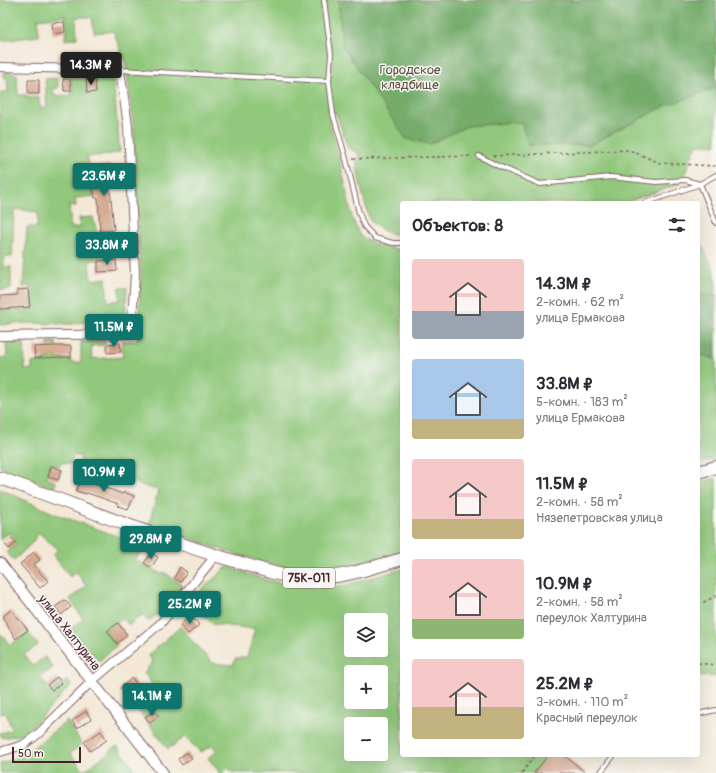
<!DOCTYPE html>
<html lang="ru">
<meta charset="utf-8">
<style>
:root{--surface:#fff;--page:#f2f2f3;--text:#2b2b33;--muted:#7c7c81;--accent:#0f766e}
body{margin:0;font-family:Pangolin,sans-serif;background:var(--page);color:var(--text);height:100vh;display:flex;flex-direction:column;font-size:15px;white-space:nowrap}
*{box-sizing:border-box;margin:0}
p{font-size:13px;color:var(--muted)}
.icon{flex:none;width:22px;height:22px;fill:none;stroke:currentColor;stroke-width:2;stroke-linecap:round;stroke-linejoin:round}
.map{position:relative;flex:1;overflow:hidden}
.details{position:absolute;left:400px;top:201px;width:300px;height:556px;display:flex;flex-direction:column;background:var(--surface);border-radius:4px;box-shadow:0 4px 16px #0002}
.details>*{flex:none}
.controls{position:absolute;left:344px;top:613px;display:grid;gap:8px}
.controls a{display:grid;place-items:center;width:44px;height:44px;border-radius:4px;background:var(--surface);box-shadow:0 4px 16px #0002;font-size:20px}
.scale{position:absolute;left:12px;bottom:10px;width:69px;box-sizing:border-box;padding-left:4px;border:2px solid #4a1f2b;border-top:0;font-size:11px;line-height:14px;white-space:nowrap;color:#4a1f2b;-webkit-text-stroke:3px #f6f6f2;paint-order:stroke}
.price{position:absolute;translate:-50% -34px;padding:0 9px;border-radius:4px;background:var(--accent);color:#fff;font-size:13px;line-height:26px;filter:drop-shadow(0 1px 2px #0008)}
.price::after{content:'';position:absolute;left:50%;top:24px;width:12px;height:9px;margin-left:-6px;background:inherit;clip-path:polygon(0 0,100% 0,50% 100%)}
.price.current{background:#222;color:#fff}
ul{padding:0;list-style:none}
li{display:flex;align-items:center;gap:12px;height:100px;padding:0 12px}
li span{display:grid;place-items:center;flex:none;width:112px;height:80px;border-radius:4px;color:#555}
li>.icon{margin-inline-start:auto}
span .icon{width:48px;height:48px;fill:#fffc;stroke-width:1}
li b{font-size:17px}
h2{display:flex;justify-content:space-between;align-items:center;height:48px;padding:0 12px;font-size:17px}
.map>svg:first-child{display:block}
.green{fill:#91c87b;stroke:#6e7453;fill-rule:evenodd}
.forest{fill:#74ac6b;stroke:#5f664b}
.building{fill:#d6a78e}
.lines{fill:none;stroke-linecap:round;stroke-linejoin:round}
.service-casing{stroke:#856566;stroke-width:6}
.minor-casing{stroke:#856566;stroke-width:10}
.tertiary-casing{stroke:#856566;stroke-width:12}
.primary-casing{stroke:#856566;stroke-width:14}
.path{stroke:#856566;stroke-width:1.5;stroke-dasharray:3 3;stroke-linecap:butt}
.service{stroke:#fff;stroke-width:4}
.minor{stroke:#fff;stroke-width:8}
.tertiary{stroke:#fff;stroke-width:10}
.primary{stroke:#fff;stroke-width:12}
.labels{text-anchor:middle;stroke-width:3;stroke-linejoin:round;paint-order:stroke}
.shield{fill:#f6f6f2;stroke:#7e6067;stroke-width:1}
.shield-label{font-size:12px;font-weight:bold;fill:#4a1f2b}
.park-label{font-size:13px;fill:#5f5243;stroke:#f6f6f2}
.street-label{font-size:13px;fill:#4a1f2b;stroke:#f6f6f2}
</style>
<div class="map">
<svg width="716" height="773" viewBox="0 0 716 773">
<rect width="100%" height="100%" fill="#f6f6f2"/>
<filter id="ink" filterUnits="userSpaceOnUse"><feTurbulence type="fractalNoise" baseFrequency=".025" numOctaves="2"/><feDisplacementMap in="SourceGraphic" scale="8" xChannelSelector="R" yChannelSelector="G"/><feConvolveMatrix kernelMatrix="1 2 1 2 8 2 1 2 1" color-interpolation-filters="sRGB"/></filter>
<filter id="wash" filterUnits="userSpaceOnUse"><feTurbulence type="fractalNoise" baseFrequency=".012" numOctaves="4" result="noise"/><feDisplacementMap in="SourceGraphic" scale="16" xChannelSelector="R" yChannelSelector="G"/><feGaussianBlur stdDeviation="0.9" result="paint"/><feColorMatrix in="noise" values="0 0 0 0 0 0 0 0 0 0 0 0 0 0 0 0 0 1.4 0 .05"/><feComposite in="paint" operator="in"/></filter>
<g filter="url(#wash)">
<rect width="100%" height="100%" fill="#f3e8d5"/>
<!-- green -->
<path class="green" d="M0 0H716V145L697 144 681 183 625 203H402V235C392 235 378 230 371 221 367 216 357 172 357 164 357 161 358 157 359 154L348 148 336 113 327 112 340 161 352 218 360 236 376 245 402 250V551C380 558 357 567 334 569 274 574 205 543 149 524L158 490 137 484 138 482 121 479 119 482 111 479 114 471 99 467 95 474 88 472 90 468 79 465 81 458 74 455 70 464 61 462 59 467 51 464 46 478 56 482 54 488 0 467V358L7 357 6 343H24L25 370 32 369V363L49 359 48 342H56L57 359H71V363L81 362V341H105V345L91 346 92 359 123 357 122 341H137L141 277 134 134 126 64 113 31 94 33 92 17H76L77 38 65 40V34H67L66 16 38 19 39 36 0 41Z
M3 72H11V74H17L18 95H27V98L39 97 40 108 47 107 45 79 58 78V88L53 89 54 96 72 95 71 77 89 78V75H98L99 79 113 80 120 152 111 154 87 157 94 196 75 198 76 206H69L71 228 80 227 79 218 93 217 97 233 116 232 118 258 89 261 91 280 106 278 108 302 120 300 119 288H127L125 317 71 324 16 323 0 325V310L32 309 30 286 23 287 27 227H37L38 212 14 209 12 257 5 256 4 267H11V289L1 290 0 282V92H8L7 78 3 77Z
M698 238 715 273 716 296 698 294Z
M701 354 714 359 716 358V458L698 463V355Z
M716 478V677L710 676 698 677V483Z
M0 489 53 513 145 546 135 560 161 574 164 572 186 588 170 604 168 603 158 614 148 621 143 614 129 625 123 618 106 631 117 645 99 661 70 630 83 619 70 599 86 586 76 571 70 577 53 555 58 549 39 533 31 544 14 560 6 553 17 544 9 533 0 540Z
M227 567 267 580 291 585 316 588 342 586 402 569V755H548L534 773H233L228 768 223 773H220L208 758 217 751 212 746 200 752 185 737 168 749 131 701 153 685 144 673 153 661 148 655 180 627 212 663 233 665 235 659 247 657 255 629 212 624 192 604 201 590ZM351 620H381V650H351ZM351 672H381V702H351ZM351 724H381V754H351Z
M28 632 38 645 24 655 33 666 45 657 53 668 40 677 51 692 67 680 71 685 25 734 2 738 0 733 12 730 6 713 0 714V633L10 645Z
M67 721 82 744 70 753 84 771 117 746 134 768 127 773H1L0 764 22 756Z"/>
<!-- forest -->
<path class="forest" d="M338 0H716V88L665 106 590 145H528L521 122 467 126 430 144 406 139 343 47Z
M698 294 716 296V358C710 359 704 354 698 355Z"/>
<g id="blocks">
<!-- building -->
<path class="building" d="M64 22 65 32 53 34 52 23Z
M95 78 96 92 87 93 86 79Z
M63 79H70L71 91H64Z
M28 80H39V94H28Z
M110 165 111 174 108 175 111 198 114 230 100 231 98 198H95L93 189 96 188 94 166Z
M116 260 117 271 98 272V261Z
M28 289 30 307 0 309V296L17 295V290Z
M120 343 121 352 107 353V344Z
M54 346H71V357L35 358 34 347Z
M51 466 62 470 58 480 48 477Z
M82 476 92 479 91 483 123 494 124 492 134 496 128 509 118 506 119 504 87 493 86 494 76 491Z
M12 538 16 543 9 549 5 544Z
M34 552 40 560 33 565 48 581 40 588 20 564Z
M151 553 158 557 151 568 144 563Z
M180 567 187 572 181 582 174 578Z
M65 600 71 607 61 615 55 607Z
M11 610 28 630 16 639 2 617Z
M191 615 199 625 188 634 180 625Z
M118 623 127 635 117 644 107 631Z
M57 677 62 683 52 690 47 685Z
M132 678 138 686 126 695 120 688Z
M86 711 91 719 77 728 72 721Z
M154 711 159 716 150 723 145 717Z
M101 731 107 740 90 751 84 742Z
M187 752 192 758 182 765 178 759Z
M548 755H564L586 773H534Z"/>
</g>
</g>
<g filter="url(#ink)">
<use href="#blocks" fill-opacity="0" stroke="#856566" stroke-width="1"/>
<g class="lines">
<!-- service casing -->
<g class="service-casing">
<path id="service" d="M324 0 331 54 329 81 333 114 346 159 359 213 364 226 375 238 393 243H402
M120 70 329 81
M479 156 496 165 540 184 611 177 656 182 685 180 700 184 716 175
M645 203 700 184 716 223
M698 714 716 710
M600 773 614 755"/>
</g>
<!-- minor casing -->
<g class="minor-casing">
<path id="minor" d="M0 67 120 70 128 126 135 275 131 334 0 336
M0 752 23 745 38 734 92 681 161 623 216 555"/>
</g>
<!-- tertiary casing -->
<g class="tertiary-casing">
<path id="tertiary" d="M0 563 163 773"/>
</g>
<!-- primary casing -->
<g class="primary-casing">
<path id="primary" d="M698 472 716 467
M0 478C77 505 153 537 231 560 258 568 285 579 314 578 344 578 373 567 402 559"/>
</g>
<!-- path -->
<path class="path" d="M493 156 629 150 660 163 716 166
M353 159 473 156
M698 605 716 596
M698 663 716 665
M522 773 535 755"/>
<!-- service -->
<use href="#service" class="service"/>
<!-- minor -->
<use href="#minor" class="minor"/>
<!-- tertiary -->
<use href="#tertiary" class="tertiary"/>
<!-- primary -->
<use href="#primary" class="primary"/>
</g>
</g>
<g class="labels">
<!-- shield labels -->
<rect class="shield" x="283" y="568" width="52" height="20" rx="3"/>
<g class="shield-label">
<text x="309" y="582">75К-011</text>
</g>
<!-- park labels -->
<g class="park-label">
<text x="410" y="74">Городское<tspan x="410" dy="15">кладбище</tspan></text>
</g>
<!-- street labels -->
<g class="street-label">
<text transform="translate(70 632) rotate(52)" y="5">улица Халтурина</text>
</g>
</g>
</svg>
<div class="controls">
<a><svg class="icon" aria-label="layers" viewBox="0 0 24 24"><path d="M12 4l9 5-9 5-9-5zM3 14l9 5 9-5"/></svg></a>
<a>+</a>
<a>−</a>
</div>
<div class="scale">50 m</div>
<b class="price current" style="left:91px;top:86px">14.3M ₽</b>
<b class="price" style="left:104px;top:197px">23.6M ₽</b>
<b class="price" style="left:107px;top:266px">33.8M ₽</b>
<b class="price" style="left:114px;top:348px">11.5M ₽</b>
<b class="price" style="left:104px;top:493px">10.9M ₽</b>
<b class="price" style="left:151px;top:560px">29.8M ₽</b>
<b class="price" style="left:190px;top:625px">25.2M ₽</b>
<b class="price" style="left:152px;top:717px">14.1M ₽</b>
<section class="details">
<h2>Объектов: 8<svg class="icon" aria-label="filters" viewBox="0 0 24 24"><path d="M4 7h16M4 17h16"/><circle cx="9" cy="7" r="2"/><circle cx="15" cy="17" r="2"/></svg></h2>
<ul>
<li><span style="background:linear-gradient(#f6c9c9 65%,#9aa5b1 0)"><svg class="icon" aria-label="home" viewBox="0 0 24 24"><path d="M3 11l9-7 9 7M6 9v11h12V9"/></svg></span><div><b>14.3M ₽</b><p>2-комн. · 62 m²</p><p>улица Ермакова</p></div></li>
<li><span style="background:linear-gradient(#a9c7e8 75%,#c2b280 0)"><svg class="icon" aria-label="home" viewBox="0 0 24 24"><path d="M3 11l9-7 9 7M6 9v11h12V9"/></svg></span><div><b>33.8M ₽</b><p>5-комн. · 183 m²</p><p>улица Ермакова</p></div></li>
<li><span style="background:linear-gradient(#f6c9c9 75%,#c2b280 0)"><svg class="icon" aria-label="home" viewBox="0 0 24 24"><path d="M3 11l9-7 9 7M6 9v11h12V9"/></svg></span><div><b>11.5M ₽</b><p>2-комн. · 58 m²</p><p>Нязепетровская улица</p></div></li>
<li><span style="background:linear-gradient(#f6c9c9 75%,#8fb573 0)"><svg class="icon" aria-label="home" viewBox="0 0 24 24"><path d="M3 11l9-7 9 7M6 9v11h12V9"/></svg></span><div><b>10.9M ₽</b><p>2-комн. · 58 m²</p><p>переулок Халтурина</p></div></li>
<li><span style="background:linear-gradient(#f6c9c9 60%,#c2b280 0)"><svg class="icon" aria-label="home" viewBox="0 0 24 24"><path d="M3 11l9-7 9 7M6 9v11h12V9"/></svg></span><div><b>25.2M ₽</b><p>3-комн. · 110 m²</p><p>Красный переулок</p></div></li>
</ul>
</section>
</div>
